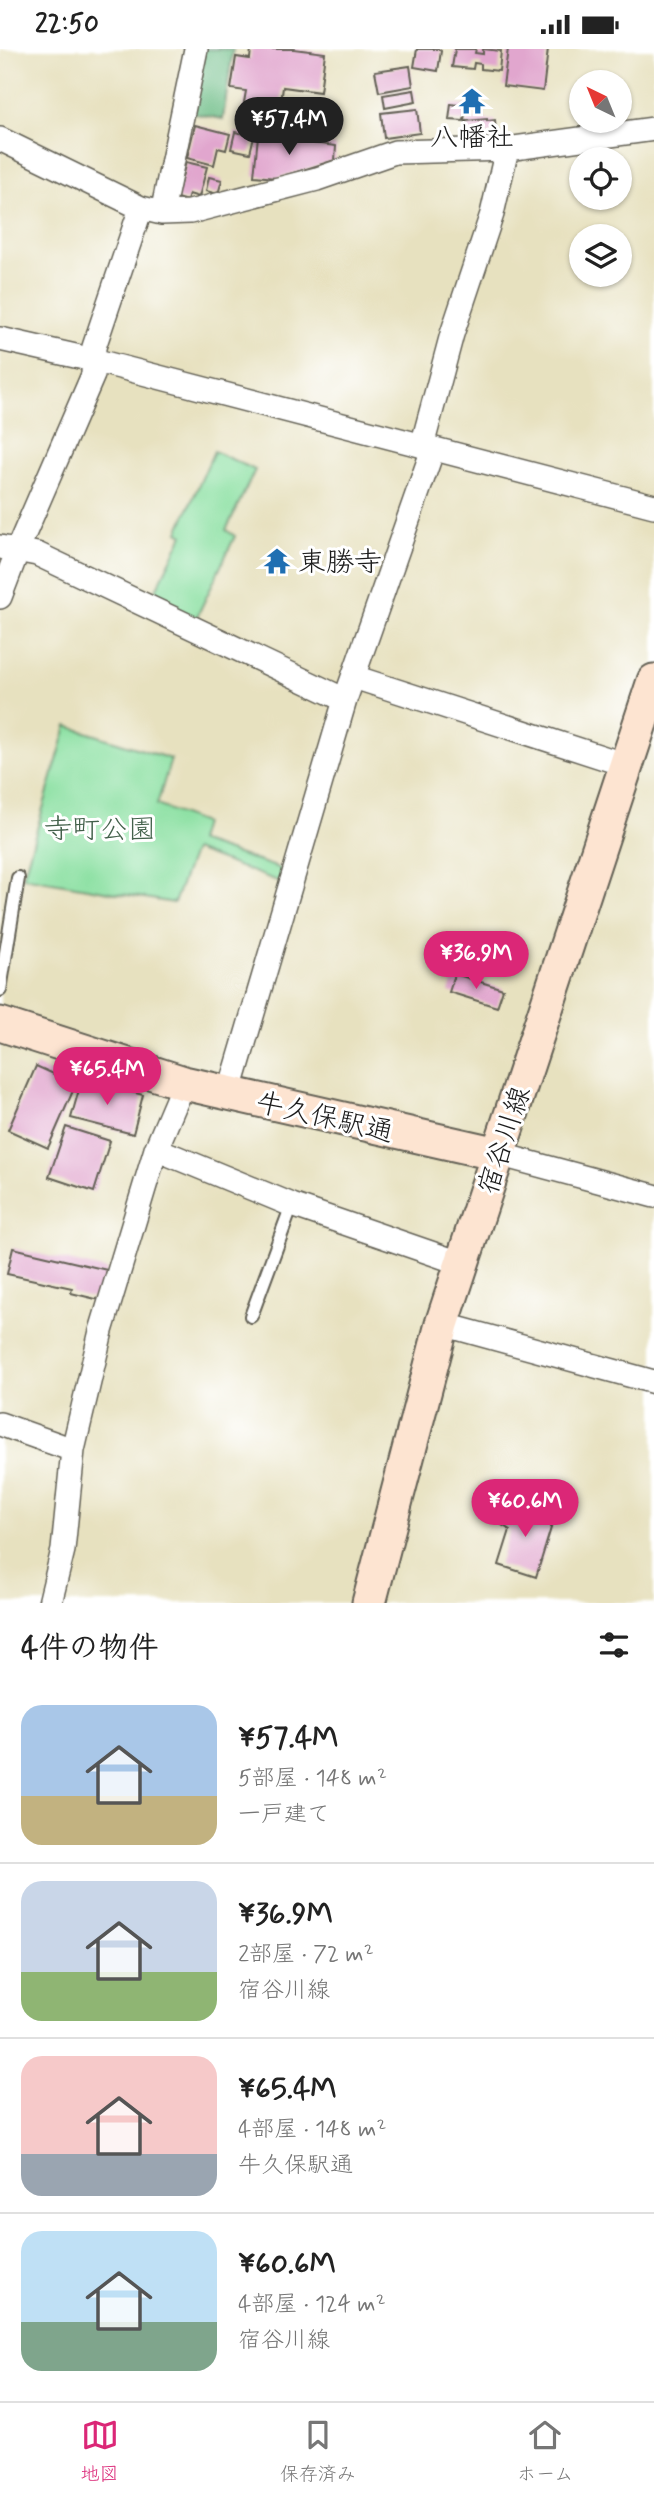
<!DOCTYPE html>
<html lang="ja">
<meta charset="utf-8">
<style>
:root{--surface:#fff;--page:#f2f2f2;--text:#222;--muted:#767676;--line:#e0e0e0;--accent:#db2777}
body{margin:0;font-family:Mynerve,"Klee One",sans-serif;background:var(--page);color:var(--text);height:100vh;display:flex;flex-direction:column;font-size:26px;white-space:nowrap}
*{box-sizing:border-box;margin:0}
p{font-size:23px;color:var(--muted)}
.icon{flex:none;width:38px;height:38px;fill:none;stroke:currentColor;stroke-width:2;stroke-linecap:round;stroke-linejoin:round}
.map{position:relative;height:1554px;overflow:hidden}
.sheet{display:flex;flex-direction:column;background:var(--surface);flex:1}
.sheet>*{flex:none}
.needle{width:46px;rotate:317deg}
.fabs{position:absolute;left:569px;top:21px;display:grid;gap:14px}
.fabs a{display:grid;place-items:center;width:63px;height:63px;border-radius:50%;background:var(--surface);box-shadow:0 2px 5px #0004;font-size:35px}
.price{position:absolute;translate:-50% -60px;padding:0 16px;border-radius:24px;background:var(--accent);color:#fff;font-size:23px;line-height:46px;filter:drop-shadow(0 2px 4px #0008)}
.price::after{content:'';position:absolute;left:50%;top:42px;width:21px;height:16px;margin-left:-10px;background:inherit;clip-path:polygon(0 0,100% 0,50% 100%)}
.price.on{background:#222;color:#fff}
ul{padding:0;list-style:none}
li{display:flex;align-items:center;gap:21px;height:175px;padding:0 21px}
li+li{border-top:2px solid var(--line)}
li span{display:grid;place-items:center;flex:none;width:196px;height:140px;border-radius:21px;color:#555}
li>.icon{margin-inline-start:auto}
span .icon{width:84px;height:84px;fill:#fffc;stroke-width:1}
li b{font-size:30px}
h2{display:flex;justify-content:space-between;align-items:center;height:84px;padding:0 21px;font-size:30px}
.status{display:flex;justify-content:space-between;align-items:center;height:49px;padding:0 35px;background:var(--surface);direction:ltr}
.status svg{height:19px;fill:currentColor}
.dock{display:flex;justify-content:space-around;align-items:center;height:98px;border-top:2px solid var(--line);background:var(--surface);font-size:19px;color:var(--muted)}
.dock a{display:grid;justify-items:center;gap:4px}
.dock .on{color:var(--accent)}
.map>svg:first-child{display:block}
.green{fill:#8be0a2;stroke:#547e5f;stroke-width:2}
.forest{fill:#70be88;stroke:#466d52;stroke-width:2}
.building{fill:#e1a6ce}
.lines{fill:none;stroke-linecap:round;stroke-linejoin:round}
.lane-casing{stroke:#636155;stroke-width:16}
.street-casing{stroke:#636155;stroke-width:26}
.secondary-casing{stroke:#636155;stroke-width:37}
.lane{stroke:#fff;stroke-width:12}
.street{stroke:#fff;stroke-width:23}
.secondary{stroke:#fde4d1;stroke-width:33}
.labels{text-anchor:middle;stroke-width:6;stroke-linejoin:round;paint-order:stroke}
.poi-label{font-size:28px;fill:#1c1c1c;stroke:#fff}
.park-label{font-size:28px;fill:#43614b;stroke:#fff}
.street-label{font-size:28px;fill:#1c1c1c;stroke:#fff}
</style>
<div class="status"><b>22:50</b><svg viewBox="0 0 49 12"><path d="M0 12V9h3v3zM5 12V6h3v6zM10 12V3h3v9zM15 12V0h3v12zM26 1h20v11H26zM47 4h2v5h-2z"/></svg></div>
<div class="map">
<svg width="654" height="1554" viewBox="0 0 654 1554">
<rect width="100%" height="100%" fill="#fff"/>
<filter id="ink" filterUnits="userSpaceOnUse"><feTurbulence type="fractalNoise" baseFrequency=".0143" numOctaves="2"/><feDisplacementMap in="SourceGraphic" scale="14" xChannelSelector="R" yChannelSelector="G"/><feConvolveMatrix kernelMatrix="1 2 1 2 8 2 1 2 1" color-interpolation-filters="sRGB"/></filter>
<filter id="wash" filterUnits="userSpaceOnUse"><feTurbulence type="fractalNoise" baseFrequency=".00686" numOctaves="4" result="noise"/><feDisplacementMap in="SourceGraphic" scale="28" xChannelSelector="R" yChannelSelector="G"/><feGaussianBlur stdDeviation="1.57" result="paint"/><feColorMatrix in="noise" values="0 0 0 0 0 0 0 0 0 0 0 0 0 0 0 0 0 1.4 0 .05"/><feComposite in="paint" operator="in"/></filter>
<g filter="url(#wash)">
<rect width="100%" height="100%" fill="#e7e1bf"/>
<!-- green -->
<path class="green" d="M214 402 255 421 226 481 235 487 195 572 151 551 183 486 178 483Z
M67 677 171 710 157 756 203 774 198 792 288 822 283 834 194 801 174 854 23 828Z"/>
<!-- forest -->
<path class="forest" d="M202 0H233L223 70 191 64Z"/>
<g id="blocks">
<!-- building -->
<path class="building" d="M251 0H294L325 4 320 43 283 38 278 76 241 71 246 42 231 40 236 8 250 10Z
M417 0H438L441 2 438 22 414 18Z
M455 0H476L475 4 483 5V0L501 2 499 22 481 20V15L474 14 473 20 452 18Z
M508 0H548L543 42 503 37Z
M410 17 413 37 379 43 375 22Z
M414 41 416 53 385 59 383 46Z
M451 55 466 57 464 72 449 71Z
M417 60 420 84 384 89 381 64Z
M487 70V72L495 71 496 85 467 87 466 72Z
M195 76 230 85 226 101 218 99 214 116 187 109Z
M235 83 254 87 250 104 231 100Z
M258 87 336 97 335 111 277 129 254 127Z
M186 113 207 118 199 148 189 145 187 152 173 148 176 138 179 139Z
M209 128 222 131 218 145 206 142Z
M455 925 503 940 497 958 449 943Z
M36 1017 76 1035 48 1099 8 1081Z
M82 1030 143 1046 133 1085 71 1069Z
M66 1078 110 1092 94 1143 49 1128Z
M13 1199 107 1221 100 1251 71 1244 72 1239 7 1225Z
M509 1452 554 1469 536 1528 499 1516 510 1481 502 1476Z"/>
</g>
</g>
<g filter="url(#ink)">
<use href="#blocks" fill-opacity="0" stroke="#636155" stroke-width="2"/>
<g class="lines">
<!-- lane casing -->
<g class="lane-casing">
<path id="lane" d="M0 941 18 829
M251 1267 292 1156"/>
</g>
<!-- street casing -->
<g class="street-casing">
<path id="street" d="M0 90 141 159 162 164 190 163 317 130 395 103 507 100 654 80
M162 164 196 0
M0 290 93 311 654 457
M422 397 452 285 492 165 507 100
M0 498 37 505 345 651
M0 548 22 490 93 326 94 298 141 159
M354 628 626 716
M229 1045 345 651 433 400
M156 1100 292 1156 463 1215
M498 1105 654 1147
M442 1275 654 1333
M0 1375 73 1401
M50 1554 63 1501 73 1401 101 1282 156 1100 184 1034"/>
</g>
<!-- secondary casing -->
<g class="secondary-casing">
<path id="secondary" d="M0 975 184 1034 498 1105
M369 1554 442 1275 654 632"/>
</g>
<!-- lane -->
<use href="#lane" class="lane"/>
<!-- street -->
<use href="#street" class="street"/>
<!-- secondary -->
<use href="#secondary" class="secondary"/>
</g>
</g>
<!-- icons -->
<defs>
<g id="temple-bare" transform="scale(2.1)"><path d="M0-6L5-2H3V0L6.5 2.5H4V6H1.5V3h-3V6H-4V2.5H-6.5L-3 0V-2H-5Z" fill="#1f6fb2" stroke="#fff" stroke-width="2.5" paint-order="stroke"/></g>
</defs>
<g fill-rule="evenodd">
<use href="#temple-bare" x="472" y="52"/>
<use href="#temple-bare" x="277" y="512"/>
</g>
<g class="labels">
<!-- poi labels -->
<g class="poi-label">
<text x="472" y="97">八幡社</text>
<text x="298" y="522" text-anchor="start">東勝寺</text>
</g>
<!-- park labels -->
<g class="park-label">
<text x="100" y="789">寺町公園</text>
</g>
<!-- street labels -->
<g class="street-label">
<text transform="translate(325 1067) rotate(13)" y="10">牛久保駅通</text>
<text transform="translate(503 1091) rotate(-72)" y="10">宿谷川線</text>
</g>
</g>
</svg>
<div class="fabs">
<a><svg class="needle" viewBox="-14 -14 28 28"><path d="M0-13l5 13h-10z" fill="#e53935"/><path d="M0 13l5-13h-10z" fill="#767676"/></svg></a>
<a><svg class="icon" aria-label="locate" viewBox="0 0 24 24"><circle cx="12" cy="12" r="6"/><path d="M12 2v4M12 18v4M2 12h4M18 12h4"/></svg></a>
<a><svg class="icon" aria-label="layers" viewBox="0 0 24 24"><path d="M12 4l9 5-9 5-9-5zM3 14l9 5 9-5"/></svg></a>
</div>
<b class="price on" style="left:289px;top:108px">¥57.4M</b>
<b class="price" style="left:476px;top:942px">¥36.9M</b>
<b class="price" style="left:107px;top:1058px">¥65.4M</b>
<b class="price" style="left:525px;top:1490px">¥60.6M</b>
</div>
<section class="sheet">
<h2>4件の物件<svg class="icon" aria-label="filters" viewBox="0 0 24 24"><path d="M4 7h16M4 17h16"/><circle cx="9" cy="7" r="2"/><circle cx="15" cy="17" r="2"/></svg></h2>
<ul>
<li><span style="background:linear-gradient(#a9c7e8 65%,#c2b280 0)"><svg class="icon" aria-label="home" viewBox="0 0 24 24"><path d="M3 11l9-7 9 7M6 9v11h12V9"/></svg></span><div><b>¥57.4M</b><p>5部屋 · 148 m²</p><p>一戸建て</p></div></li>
<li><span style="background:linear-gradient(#c9d6e8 65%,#8fb573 0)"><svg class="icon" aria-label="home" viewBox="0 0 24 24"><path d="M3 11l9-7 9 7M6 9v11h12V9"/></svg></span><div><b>¥36.9M</b><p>2部屋 · 72 m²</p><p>宿谷川線</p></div></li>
<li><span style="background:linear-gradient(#f6c9c9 70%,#9aa5b1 0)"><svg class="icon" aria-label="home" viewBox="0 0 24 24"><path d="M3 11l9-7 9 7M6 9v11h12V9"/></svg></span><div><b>¥65.4M</b><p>4部屋 · 148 m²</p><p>牛久保駅通</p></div></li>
<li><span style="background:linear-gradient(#bfe0f5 65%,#7fa58c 0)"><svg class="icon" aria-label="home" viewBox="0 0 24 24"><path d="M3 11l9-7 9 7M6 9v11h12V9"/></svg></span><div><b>¥60.6M</b><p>4部屋 · 124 m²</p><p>宿谷川線</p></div></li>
</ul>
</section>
<nav class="dock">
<a class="on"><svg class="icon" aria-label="map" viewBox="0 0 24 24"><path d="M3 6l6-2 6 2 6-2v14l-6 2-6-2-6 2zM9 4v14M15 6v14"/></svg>地図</a>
<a><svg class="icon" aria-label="saved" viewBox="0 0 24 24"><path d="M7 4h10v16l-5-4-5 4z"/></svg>保存済み</a>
<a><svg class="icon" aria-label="home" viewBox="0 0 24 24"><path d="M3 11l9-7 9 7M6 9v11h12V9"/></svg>ホーム</a>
</nav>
